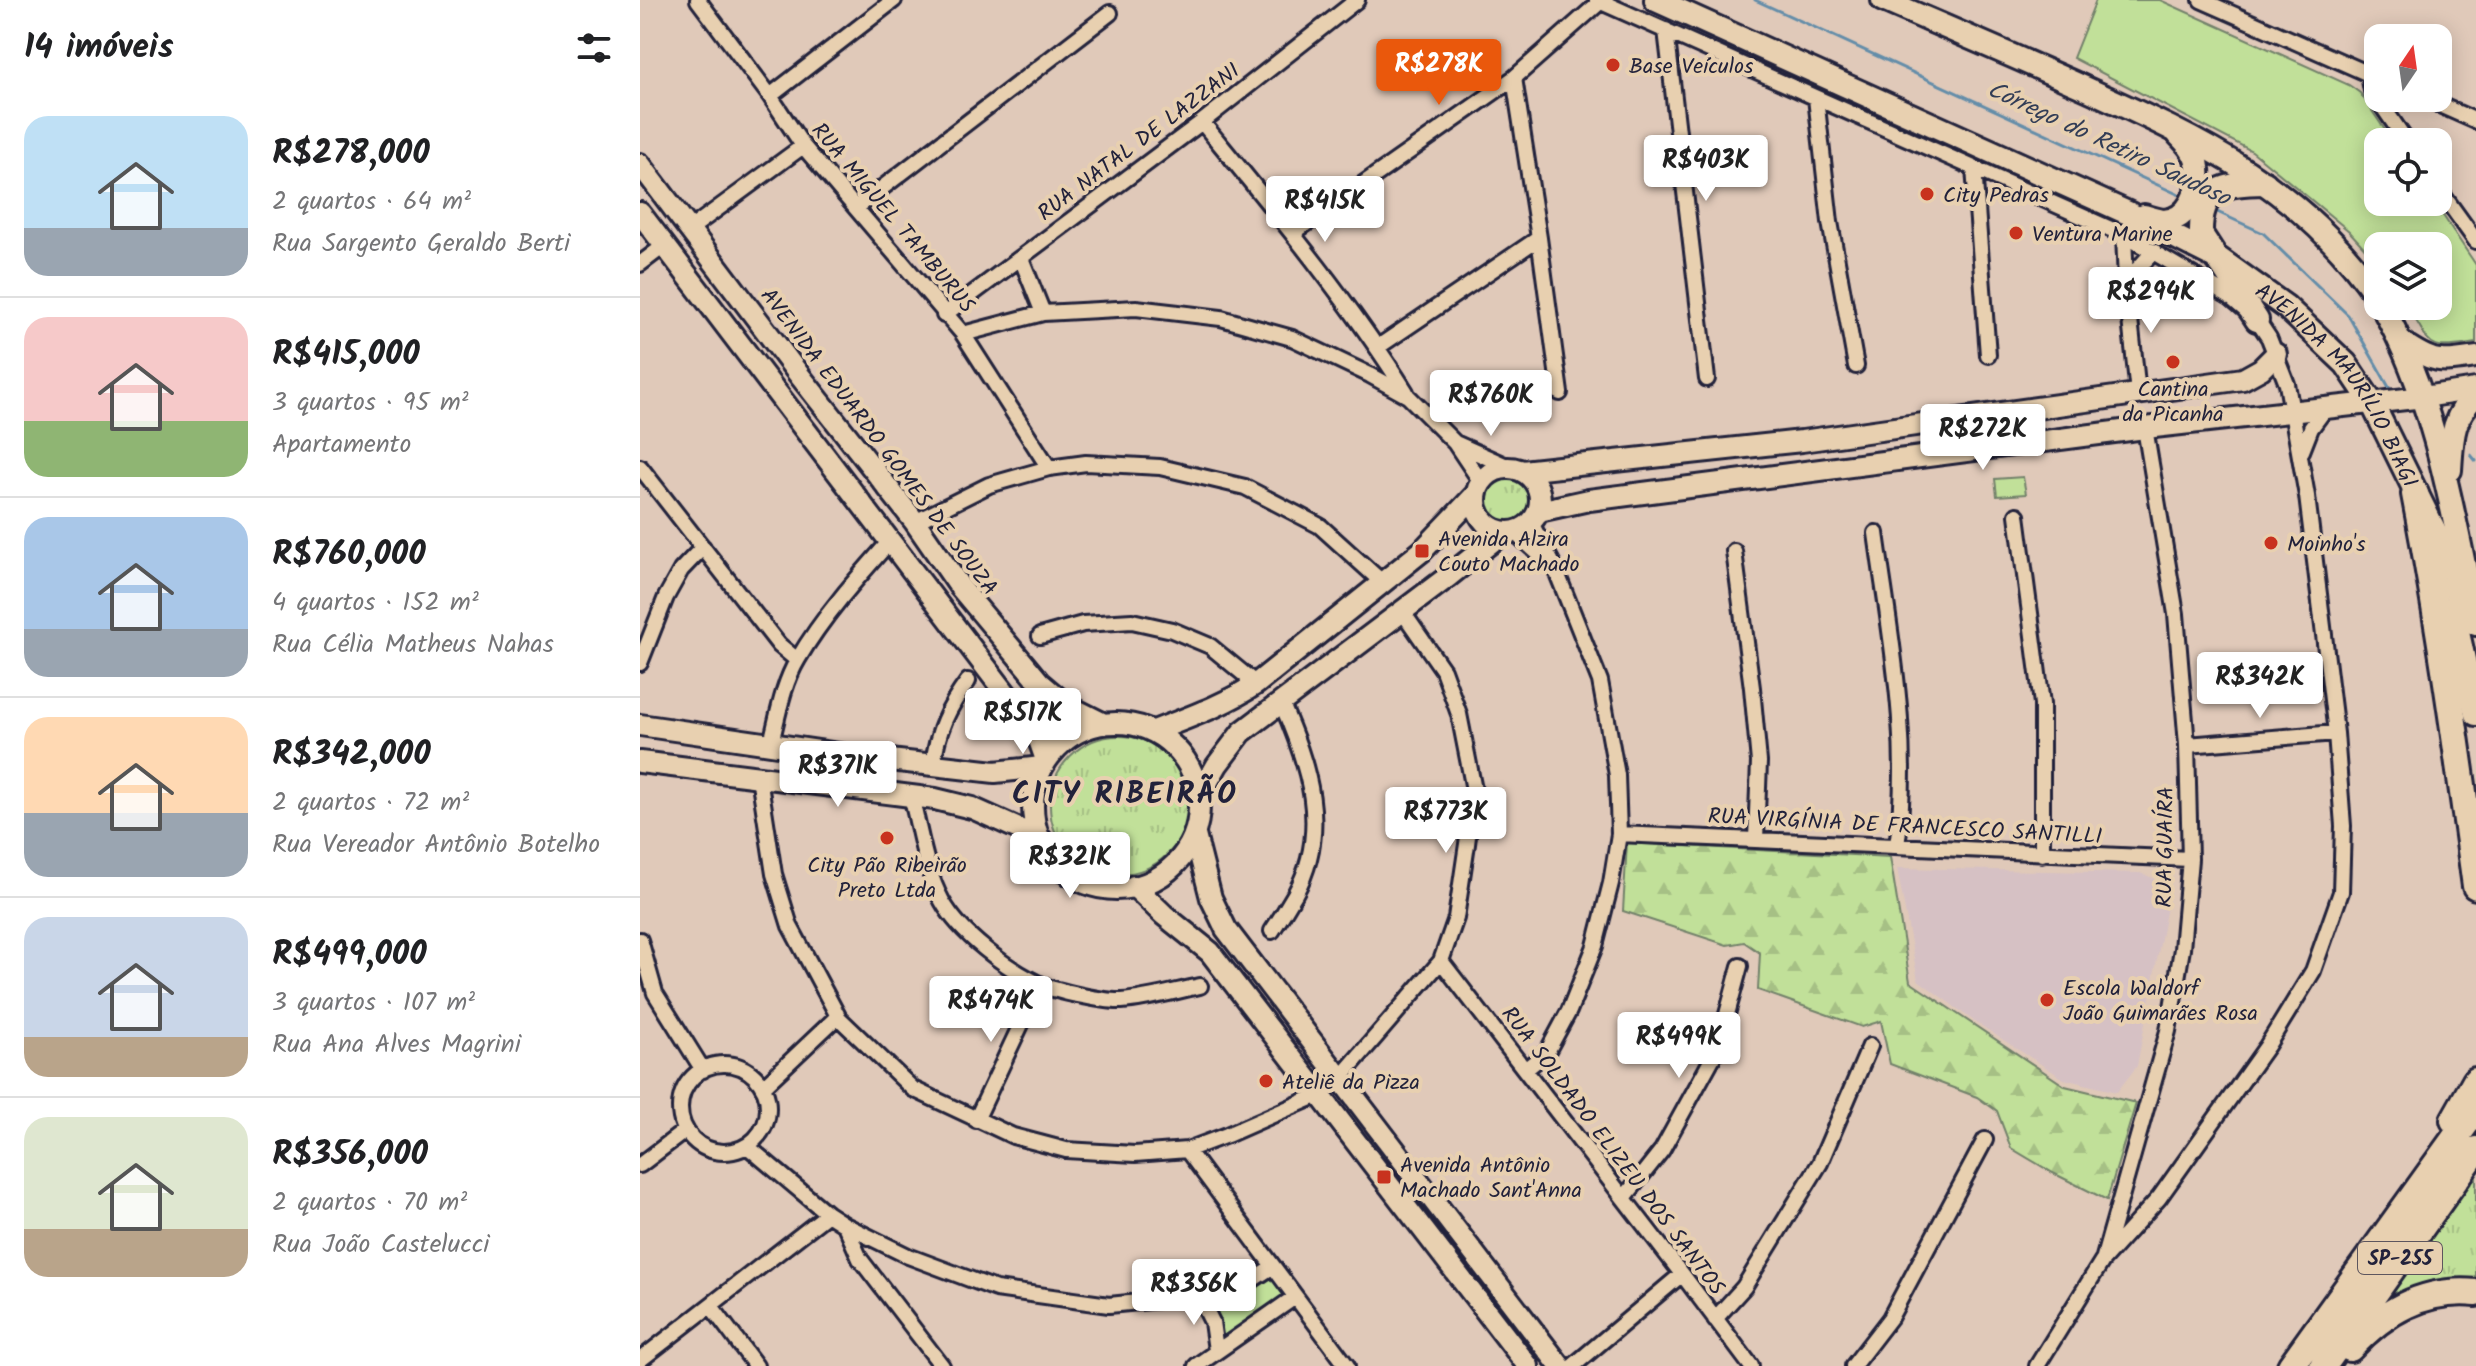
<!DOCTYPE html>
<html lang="pt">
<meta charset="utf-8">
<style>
:root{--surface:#fff;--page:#f2f2f2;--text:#202124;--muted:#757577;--line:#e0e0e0;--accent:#ea580c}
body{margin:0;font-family:Kalam,sans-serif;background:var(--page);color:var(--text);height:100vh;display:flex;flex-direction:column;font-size:30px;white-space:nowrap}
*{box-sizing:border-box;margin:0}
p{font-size:26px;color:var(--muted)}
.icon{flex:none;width:44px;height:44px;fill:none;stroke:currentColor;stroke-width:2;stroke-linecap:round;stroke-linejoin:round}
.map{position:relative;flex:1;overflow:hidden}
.side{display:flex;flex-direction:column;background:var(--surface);width:640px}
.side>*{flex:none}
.needle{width:52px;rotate:13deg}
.fabs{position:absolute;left:1724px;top:24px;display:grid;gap:16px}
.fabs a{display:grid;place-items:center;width:88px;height:88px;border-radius:16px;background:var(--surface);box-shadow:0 4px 20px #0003;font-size:40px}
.price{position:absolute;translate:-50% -68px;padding:0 18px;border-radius:8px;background:#fff;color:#222;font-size:26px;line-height:52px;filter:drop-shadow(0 2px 4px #0008)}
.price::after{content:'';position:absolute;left:50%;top:48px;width:24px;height:18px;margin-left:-12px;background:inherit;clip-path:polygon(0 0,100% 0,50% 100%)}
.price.active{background:var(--accent);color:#fff}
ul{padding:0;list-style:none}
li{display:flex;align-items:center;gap:24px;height:200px;padding:0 24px}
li+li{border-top:2px solid var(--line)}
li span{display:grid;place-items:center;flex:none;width:224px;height:160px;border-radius:24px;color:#555}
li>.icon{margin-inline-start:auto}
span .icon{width:96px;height:96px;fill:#fffc;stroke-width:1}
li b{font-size:34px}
h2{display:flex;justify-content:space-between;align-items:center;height:96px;padding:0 24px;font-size:34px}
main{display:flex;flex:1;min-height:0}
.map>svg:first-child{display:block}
.built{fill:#d6c1c4}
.grass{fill:url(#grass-tufts);stroke:#72816a;stroke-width:2}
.forest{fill:url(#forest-firs);stroke:#72816a;stroke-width:2}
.green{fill:#c1e099;stroke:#72816a;stroke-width:2}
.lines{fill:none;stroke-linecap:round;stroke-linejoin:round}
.stream{stroke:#648da9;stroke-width:3}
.street-casing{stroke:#22223b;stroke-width:20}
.secondary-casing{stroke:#22223b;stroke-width:26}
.primary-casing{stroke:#22223b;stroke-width:28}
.highway-casing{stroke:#22223b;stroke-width:32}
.street{stroke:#e8d0b0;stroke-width:14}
.secondary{stroke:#e8d0b0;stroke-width:20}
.primary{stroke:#e8d0b0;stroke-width:22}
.highway{stroke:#e8d0b0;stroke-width:26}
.poi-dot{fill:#c8321e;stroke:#e8d0b0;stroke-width:3}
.labels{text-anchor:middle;stroke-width:8;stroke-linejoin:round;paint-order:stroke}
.shield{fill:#e8d0b0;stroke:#5d565e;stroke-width:2}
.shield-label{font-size:20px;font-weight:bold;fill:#22223b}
.poi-label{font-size:22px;fill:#22223b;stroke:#e8d0b0;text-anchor:start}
.street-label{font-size:22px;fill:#22223b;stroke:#e8d0b0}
.water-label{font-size:24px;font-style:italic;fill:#323d56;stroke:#e8d0b0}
.district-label{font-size:30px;font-weight:bold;letter-spacing:2px;fill:#22223b;stroke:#e8d0b0}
</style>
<main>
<section class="side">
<h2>14 imóveis<svg class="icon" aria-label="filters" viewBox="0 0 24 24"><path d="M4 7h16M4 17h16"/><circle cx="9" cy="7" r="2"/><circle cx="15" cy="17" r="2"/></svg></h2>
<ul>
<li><span style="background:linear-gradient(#bfe0f5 70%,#9aa5b1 0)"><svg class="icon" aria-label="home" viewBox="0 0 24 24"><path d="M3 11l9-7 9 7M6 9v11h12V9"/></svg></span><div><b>R$278,000</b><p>2 quartos · 64 m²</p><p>Rua Sargento Geraldo Berti</p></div></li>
<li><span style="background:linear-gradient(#f6c9c9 65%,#8fb573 0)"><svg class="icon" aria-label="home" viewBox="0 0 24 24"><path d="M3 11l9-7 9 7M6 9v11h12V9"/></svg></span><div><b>R$415,000</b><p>3 quartos · 95 m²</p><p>Apartamento</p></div></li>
<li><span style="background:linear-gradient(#a9c7e8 70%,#9aa5b1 0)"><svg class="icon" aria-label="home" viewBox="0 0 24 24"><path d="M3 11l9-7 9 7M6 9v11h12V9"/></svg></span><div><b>R$760,000</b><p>4 quartos · 152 m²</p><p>Rua Célia Matheus Nahas</p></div></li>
<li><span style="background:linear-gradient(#ffd9b3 60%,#9aa5b1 0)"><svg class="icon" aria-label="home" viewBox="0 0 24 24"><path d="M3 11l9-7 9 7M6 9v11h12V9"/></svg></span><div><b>R$342,000</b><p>2 quartos · 72 m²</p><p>Rua Vereador Antônio Botelho</p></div></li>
<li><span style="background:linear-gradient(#c9d6e8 75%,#b9a48a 0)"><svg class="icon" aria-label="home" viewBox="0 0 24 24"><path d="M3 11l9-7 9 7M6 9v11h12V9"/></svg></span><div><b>R$499,000</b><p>3 quartos · 107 m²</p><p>Rua Ana Alves Magrini</p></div></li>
<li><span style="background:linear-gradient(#dfe7d0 70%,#b9a48a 0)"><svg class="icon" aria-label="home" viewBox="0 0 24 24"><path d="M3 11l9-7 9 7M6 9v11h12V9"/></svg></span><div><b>R$356,000</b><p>2 quartos · 70 m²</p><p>Rua João Castelucci</p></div></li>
</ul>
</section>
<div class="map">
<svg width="1836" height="1366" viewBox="0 0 1836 1366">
<defs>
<pattern id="grass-tufts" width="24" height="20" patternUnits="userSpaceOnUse" patternTransform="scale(2)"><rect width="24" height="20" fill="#c1e099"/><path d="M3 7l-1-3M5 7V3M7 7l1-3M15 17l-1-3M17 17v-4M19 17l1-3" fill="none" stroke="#a6c085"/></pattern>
<pattern id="forest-firs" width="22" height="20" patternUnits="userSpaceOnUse" patternTransform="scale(2)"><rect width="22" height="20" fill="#c1e099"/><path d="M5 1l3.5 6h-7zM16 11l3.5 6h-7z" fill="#a6c085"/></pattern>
</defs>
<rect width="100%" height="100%" fill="#e0c9b9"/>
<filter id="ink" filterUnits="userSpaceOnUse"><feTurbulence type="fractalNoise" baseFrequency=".0125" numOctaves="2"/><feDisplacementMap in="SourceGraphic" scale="16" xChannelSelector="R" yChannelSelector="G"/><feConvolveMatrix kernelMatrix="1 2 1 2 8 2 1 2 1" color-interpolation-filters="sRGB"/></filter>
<g filter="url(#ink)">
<!-- built -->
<path class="built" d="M1257 868 1500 873 1531 885 1497 1066 1477 1092 1424 1079 1334 1021 1278 980Z"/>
<!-- grass -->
<path class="grass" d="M843 499a25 25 0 1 1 50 0a25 25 0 1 1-50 0Z
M410 805a69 69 0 1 1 138 0a69 69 0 1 1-138 0Z
M1836 1168V1290L1729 1322Z"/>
<!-- forest -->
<path class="forest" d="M987 843 1250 857 1270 982 1425 1086 1496 1103 1467 1200 1413 1173 1371 1148 1357 1111 1337 1097 1250 1064 1241 1021 1222 1027 1118 990 1120 953 1104 942 1087 945 983 911Z"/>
<!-- green -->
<path class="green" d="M1456 0H1520L1709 85 1720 93 1753 142H1738V202H1794L1836 265V343C1783 351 1794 347 1767 306H1798V246H1738V263L1709 231 1612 151 1433 58Z
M1383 477 1386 494 1357 496 1355 479Z
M632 1269 654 1296 577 1349 561 1297Z"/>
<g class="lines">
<!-- stream -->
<path class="stream" d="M1115 0 1546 198
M1575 211 1623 233 1708 315 1750 389
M1831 455 1836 461"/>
<!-- street casing -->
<g class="street-casing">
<path id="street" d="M58 0 130 96 163 146 323 334 409 468
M957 0 1484 235 1590 297 1617 320 1629 338 1647 384 1667 496 1696 733 1703 826 1701 892 1673 971 1627 1046 1519 1198 1462 1261 1397 1366
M1561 0 1738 78
M1026 30 1067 379
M1729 75 1732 91 1767 142
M874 78 899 238 920 393
M130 96 254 0
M1176 98 1190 222 1216 366
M1784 98 1836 121
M562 122C633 209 706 296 766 392
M1334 168 1348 355
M1798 188 1836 241
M216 208 470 13
M50 229 163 146
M653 233 874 78 960 2
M1484 235 1486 282 1498 393
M381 258 403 313
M0 264 25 245
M1486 282 1514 251
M304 315 562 122 717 0
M323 334 403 313 496 308 581 318 652 338 730 375 768 396 815 443 841 482
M738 347 899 238
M815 443 871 468
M1662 451 1671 428 1685 409
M0 467 139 645 157 660
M1377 515 1402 704V854
M275 522 349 485 409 468 446 463 520 467 605 487 680 526 743 583
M874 532 908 562
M1236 533C1250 636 1272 742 1257 846
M1094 551 1112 688 1119 762 1116 839
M400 636 443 624 492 621 532 630 570 646 616 684
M0 663 26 597 41 570 63 547
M131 743C138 715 143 684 158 659 183 616 218 577 251 540
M1547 745 1696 733
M293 765C297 731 308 708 328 681
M119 777 134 874 150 926 199 1018 273 1089 373 1136 426 1150 495 1154 547 1150 587 1135 681 1094
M271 796C280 830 285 870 302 901 320 934 366 968 399 984 415 991 465 1002 482 1001 508 999 535 991 560 986
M979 834 1550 859
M632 931C640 919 648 906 655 894 691 829 668 764 641 702
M0 940 15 993 63 1070
M801 961 1042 1274 1111 1366
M40 1108a44 44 0 1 1 88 0a44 44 0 1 1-88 0Z
M885 1070 907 1052 929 1011 955 946 971 883 979 834 977 775 960 681 915 568 891 523
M700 1078 801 961 816 918 827 844 834 790 819 714 803 670 762 611
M123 1087 198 1016
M336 1120 400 984
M107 1146 188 1214 205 1225 268 1256 356 1289 469 1305 559 1296 612 1280 632 1267
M547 1150 707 1366
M0 1165 46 1130
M984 1198 1022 1150 1078 1048 1100 966
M205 1225 220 1259 302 1366
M1464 1257 1528 1031 1542 949 1550 859 1547 745 1536 614 1505 428
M559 1296 572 1322 576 1350
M71 1306 116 1366
M1075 1319 1104 1287 1180 1163 1230 1046
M0 1360 188 1214
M556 1366 655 1297
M933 1366 1042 1274
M1213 1366 1250 1318 1345 1140"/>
</g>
<!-- secondary casing -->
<g class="secondary-casing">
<path id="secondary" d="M0 164 160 376 275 522 320 587 400 683 426 705 464 724
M0 213 386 720 399 740 406 760
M1762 342C1793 363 1799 363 1836 357
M836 500a32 32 0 1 1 64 0a32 32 0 1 1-64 0Z
M882 471 1162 441 1603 379 1621 369 1636 354
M899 511 949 500 1505 428 1784 397 1836 389
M393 806a83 83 0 1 1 166 0a83 83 0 1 1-166 0Z
M0 725 206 755 355 772 402 767
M514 731C549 717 585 705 616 684L782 551 837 493
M0 762 295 799 332 808 401 839
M560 795 577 765 602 732 809 576 864 532
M555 835 571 898 586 929 920 1366
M494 886 524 915 570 952 888 1366"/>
</g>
<!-- primary casing -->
<g class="primary-casing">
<g id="primary">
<path id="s1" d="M1016 0 1488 213 1579 259 1646 307 1706 364 1732 403 1796 533 1836 714"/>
<path d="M1243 0C1310 29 1378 58 1445 88 1562 141 1663 188 1738 298"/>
<path d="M1504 216C1510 218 1517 220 1523 221 1549 221 1561 189 1558 168 1557 154 1548 144 1539 135"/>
<path d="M1742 306C1797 405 1813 514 1836 624"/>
<path d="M1617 320 1561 234C1560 186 1585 184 1625 183"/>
<path d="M1810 470C1812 442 1811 415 1836 396"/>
</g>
</g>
<!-- highway casing -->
<g class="highway-casing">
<path id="highway" d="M1775 494C1800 624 1818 755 1836 886
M1814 1120 1836 1081
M1710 1348C1744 1311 1784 1288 1836 1293
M1651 1366 1836 1109
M1683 1366 1836 1150"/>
</g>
<!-- street -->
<use href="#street" class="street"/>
<!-- secondary -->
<use href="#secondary" class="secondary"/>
<!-- primary -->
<use href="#primary" class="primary"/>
<!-- highway -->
<use href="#highway" class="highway"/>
</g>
</g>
<!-- markers -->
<g class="poi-dot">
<circle cx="973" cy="65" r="8"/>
<circle cx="1287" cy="194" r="8"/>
<circle cx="1376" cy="233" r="8"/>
<circle cx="1533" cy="362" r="8"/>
<circle cx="1631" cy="543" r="8"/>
<rect x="774" y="543" width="16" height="16" rx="4"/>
<circle cx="247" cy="838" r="8"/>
<circle cx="1407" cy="1000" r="8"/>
<circle cx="626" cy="1081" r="8"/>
<rect x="736" y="1169" width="16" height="16" rx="4"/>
</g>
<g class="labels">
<!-- shield labels -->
<rect class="shield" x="1718" y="1242" width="84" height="32" rx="6"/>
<g class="shield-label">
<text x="1760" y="1265">SP-255</text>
</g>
<!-- poi labels -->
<g class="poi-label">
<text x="989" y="73">Base Veículos</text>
<text x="1303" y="202">City Pedras</text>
<text x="1392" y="241">Ventura Marine</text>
<text x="1533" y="396" text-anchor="middle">Cantina<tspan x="1533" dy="25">da Picanha</tspan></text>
<text x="798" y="546">Avenida Alzira<tspan x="798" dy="25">Couto Machado</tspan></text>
<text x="1647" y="551">Moinho's</text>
<text x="247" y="872" text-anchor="middle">City Pão Ribeirão<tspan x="247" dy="25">Preto Ltda</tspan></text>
<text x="1423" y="995">Escola Waldorf<tspan x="1423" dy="25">João Guimarães Rosa</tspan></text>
<text x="642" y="1089">Ateliê da Pizza</text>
<text x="760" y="1172">Avenida Antônio<tspan x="760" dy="25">Machado Sant'Anna</tspan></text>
</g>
<!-- street labels -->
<g class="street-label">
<text transform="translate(498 141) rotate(-37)" y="8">RUA NATAL DE LAZZANI</text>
<text transform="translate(254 217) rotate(50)" y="8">RUA MIGUEL TAMBURUS</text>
<text dy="8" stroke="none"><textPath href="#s1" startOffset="796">AVENIDA MAURÍLIO BIAGI</textPath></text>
<text transform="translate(240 441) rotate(53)" y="8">AVENIDA EDUARDO GOMES DE SOUZA</text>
<text transform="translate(1265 825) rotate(3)" y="8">RUA VIRGÍNIA DE FRANCESCO SANTILLI</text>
<text transform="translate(1524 847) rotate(-89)" y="8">RUA GUAÍRA</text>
<text transform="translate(974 1150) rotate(53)" y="8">RUA SOLDADO ELIZEU DOS SANTOS</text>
</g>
<!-- water labels -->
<g class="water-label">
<text transform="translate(1469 143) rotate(25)" y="8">Córrego do Retiro Saudoso</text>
</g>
<!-- district labels -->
<g class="district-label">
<text x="485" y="803">CITY RIBEIRÃO</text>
</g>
</g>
</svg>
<div class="fabs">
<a><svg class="needle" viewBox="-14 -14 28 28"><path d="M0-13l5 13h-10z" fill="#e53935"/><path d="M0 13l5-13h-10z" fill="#757577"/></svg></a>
<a><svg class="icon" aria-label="locate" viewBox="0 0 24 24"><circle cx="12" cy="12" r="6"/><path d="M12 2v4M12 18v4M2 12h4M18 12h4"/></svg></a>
<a><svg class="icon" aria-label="layers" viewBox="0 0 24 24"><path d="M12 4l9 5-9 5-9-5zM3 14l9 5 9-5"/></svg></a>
</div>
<b class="price active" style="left:799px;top:107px">R$278K</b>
<b class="price" style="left:1066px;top:203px">R$403K</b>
<b class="price" style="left:685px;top:244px">R$415K</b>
<b class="price" style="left:1511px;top:335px">R$294K</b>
<b class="price" style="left:851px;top:438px">R$760K</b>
<b class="price" style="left:1343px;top:472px">R$272K</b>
<b class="price" style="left:1620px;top:720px">R$342K</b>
<b class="price" style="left:383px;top:756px">R$517K</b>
<b class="price" style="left:198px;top:809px">R$371K</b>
<b class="price" style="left:806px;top:855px">R$773K</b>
<b class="price" style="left:430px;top:900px">R$321K</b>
<b class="price" style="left:351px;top:1044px">R$474K</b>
<b class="price" style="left:1039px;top:1080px">R$499K</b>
<b class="price" style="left:554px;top:1327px">R$356K</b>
</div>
</main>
